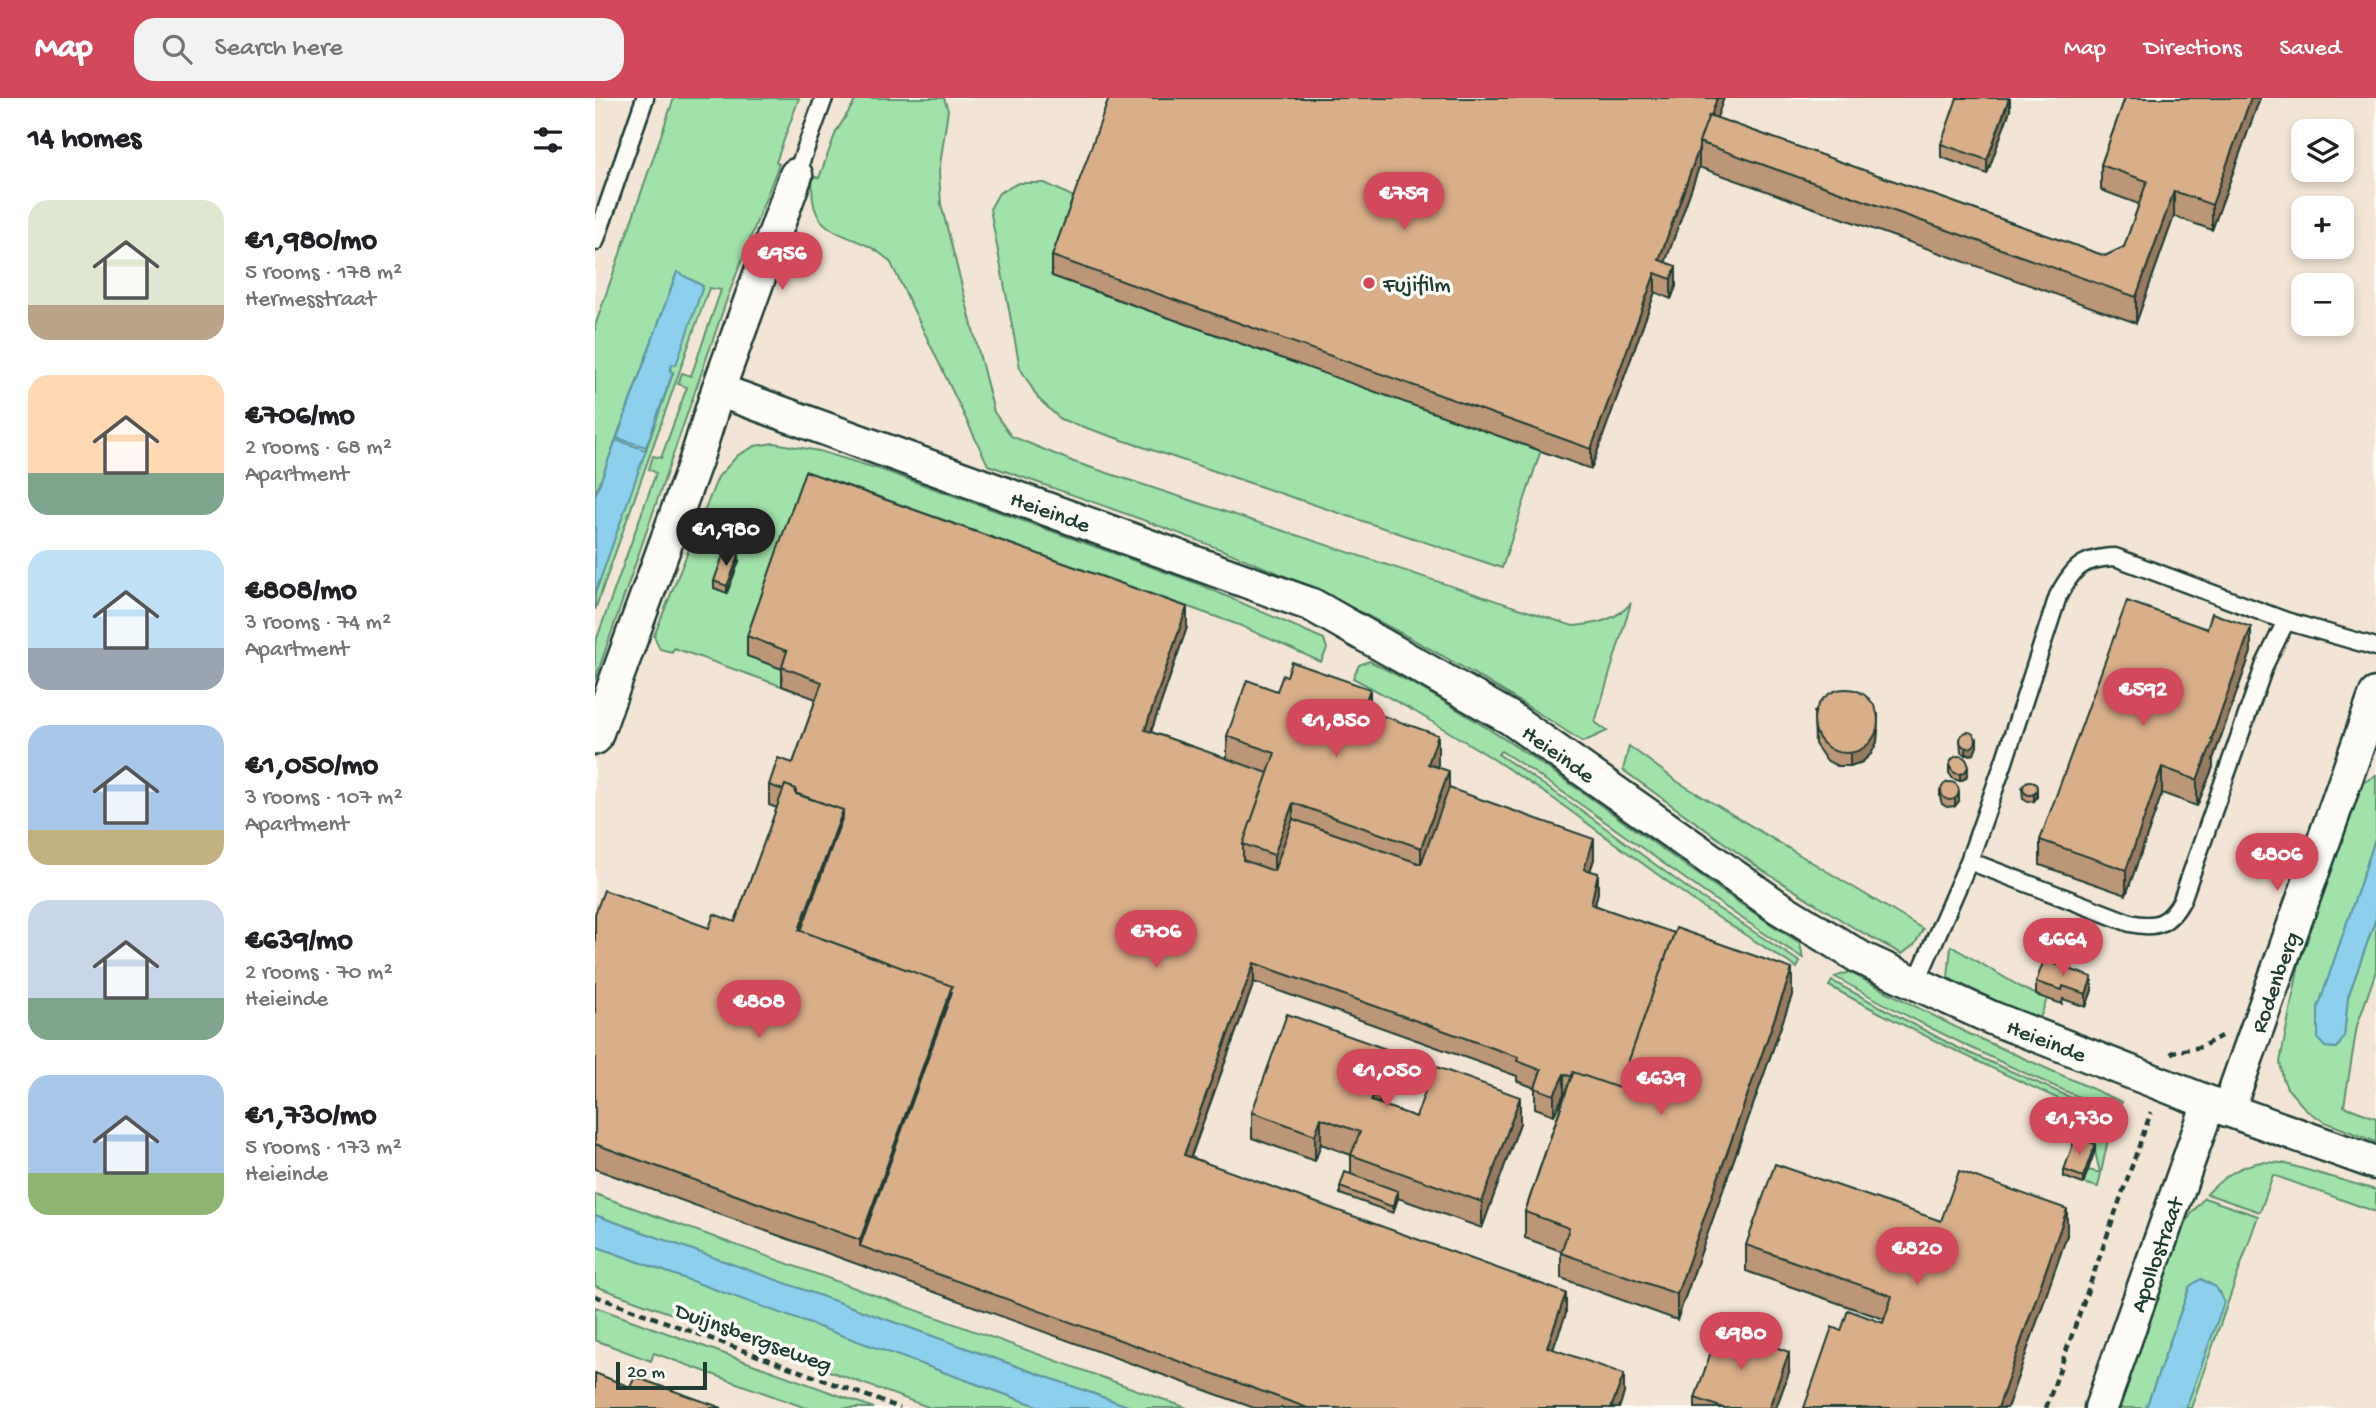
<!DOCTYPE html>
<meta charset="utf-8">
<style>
:root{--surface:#fff;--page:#f2f2f2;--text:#202124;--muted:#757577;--accent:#d1495b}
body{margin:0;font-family:"Gochi Hand",sans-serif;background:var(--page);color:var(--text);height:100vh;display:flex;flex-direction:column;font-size:26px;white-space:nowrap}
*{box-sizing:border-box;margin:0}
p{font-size:23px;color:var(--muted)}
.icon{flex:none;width:38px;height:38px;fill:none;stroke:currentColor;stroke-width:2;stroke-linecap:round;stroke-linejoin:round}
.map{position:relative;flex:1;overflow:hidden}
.sheet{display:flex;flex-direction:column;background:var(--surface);width:595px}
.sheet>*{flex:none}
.controls{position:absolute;left:1696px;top:21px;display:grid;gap:14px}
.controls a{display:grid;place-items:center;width:63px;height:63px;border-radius:14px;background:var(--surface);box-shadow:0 4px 10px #0003;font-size:35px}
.scale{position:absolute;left:21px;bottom:18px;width:91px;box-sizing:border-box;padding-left:7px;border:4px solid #1f3d34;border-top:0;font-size:19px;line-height:24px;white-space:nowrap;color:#1f3d34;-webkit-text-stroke:5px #fdfcf7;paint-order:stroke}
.price{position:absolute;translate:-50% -60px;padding:0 16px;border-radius:24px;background:var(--accent);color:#fff;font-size:23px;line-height:46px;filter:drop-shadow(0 2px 4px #0008)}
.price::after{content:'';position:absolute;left:50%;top:42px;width:21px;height:16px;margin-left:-10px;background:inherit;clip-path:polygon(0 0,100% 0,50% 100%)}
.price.on{background:#222;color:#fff}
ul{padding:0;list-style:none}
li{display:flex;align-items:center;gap:21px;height:175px;padding:0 28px}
li span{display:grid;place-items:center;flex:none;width:196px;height:140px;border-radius:21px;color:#555}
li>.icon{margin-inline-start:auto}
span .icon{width:84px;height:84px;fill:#fffc;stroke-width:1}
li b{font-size:30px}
h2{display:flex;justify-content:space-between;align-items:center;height:84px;padding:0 28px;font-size:30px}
header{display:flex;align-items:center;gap:42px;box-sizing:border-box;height:98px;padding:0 35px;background:var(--accent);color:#fff}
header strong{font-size:33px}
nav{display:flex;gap:38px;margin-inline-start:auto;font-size:24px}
.search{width:490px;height:63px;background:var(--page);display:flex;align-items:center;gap:18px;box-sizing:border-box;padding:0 24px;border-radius:21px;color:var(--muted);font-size:26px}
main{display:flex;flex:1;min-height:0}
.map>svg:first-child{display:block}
.built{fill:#f2e5d6;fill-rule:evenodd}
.green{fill:#a1e2ab;stroke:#609070;stroke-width:2}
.water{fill:#8cd0ed;stroke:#6095a3;stroke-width:2}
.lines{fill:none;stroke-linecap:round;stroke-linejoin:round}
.service-casing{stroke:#1f3d34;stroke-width:21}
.minor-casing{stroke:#1f3d34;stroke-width:37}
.path{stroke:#1f3d34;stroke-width:4.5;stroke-dasharray:7 5;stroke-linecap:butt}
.service{stroke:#fdfcf7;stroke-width:16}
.minor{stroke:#fdfcf7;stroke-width:32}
.wall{fill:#bb9677;stroke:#1f3d34;stroke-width:2}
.shaded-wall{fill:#987a61;stroke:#1f3d34;stroke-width:2}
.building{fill:#d9af8a;stroke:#1f3d34;stroke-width:2}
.poi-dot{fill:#d1495b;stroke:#fdfcf7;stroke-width:2.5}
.labels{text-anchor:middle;stroke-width:7;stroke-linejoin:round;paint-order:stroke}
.poi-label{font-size:23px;fill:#1f3d34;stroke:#fdfcf7;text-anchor:start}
.street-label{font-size:23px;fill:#1f3d34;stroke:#fdfcf7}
</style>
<header>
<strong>Map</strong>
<div class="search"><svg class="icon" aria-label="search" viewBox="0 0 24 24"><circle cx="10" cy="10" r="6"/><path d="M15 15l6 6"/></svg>Search here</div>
<nav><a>Map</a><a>Directions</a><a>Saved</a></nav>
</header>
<main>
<section class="sheet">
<h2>14 homes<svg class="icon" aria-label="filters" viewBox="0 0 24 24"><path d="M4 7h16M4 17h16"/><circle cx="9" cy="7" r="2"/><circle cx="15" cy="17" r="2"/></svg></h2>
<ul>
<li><span style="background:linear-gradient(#dfe7d0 75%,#b9a48a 0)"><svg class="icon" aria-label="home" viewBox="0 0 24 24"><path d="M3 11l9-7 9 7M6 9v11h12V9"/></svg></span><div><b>€1,980/mo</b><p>5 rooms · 178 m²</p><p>Hermesstraat</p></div></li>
<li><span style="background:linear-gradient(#ffd9b3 70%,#7fa58c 0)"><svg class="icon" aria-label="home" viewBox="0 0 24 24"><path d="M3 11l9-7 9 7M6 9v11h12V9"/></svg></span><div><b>€706/mo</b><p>2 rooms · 68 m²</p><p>Apartment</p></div></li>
<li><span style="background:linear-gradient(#bfe0f5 70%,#9aa5b1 0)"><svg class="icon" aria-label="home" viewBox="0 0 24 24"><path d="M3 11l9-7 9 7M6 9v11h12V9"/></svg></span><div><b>€808/mo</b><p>3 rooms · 74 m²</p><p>Apartment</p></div></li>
<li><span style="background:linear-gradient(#a9c7e8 75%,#c2b280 0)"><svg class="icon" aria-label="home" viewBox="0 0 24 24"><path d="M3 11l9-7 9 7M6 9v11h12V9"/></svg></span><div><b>€1,050/mo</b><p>3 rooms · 107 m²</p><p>Apartment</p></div></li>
<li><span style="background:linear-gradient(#c9d6e8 70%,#7fa58c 0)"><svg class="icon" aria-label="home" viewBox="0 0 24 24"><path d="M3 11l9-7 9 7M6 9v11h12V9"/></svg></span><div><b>€639/mo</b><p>2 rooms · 70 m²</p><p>Heieinde</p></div></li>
<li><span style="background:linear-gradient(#a9c7e8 70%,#8fb573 0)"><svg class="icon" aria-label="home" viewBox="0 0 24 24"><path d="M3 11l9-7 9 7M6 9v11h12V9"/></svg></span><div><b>€1,730/mo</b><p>5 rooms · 173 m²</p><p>Heieinde</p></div></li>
</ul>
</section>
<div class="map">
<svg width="1781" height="1310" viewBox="0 0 1781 1310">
<rect width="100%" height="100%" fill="#fdfcf7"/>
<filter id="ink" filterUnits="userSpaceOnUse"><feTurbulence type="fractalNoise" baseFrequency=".0143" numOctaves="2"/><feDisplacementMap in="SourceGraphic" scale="14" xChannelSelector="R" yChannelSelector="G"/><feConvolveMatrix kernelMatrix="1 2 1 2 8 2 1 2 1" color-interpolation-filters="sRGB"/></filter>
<g filter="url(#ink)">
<!-- built -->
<path class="built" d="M0 0H1781V1310H0ZM1708 33H1746V72H1708ZM1708 110H1746V149H1708ZM1708 187H1746V226H1708Z"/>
<!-- green -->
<path class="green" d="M79 0H204L181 64 184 66 133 198 0 582V546L61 375 54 371 58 358 66 360 92 289 83 286 87 275 96 278 126 192 114 190 0 512V496L78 275 75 273 77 266 80 267 108 188 82 175 0 398V228Z
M262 0H349L353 12 344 74 346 106 399 314 416 338 479 364 978 528C999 526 1021 523 1036 505L1000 624 1012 633 988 644C896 583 801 529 701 483 601 438 496 404 393 367L296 165C262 128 210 148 218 78L224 80 241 34Z
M423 85H450L483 101 456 177 946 352 907 470 465 321 443 300 425 270 395 111 404 95Z
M179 345 224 353 287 372 601 485 729 541 732 551 726 564 644 527 242 384 234 605 79 550 77 554 65 551 59 538 123 379 143 357 160 348Z
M774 563C929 639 1060 754 1205 845L1208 860C1104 796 1009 718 906 653L903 656 986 712 1095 792 1205 864 1202 870 1110 811 959 701 889 655 819 613 758 580 764 567Z
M1034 648 1083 684 1328 831 1320 846 1307 856 1259 830 1167 772 1028 672Z
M1781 677V739L1723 910 1730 949 1742 950 1749 939 1753 899 1781 820V873L1762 928 1749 1008 1781 1020V1044L1730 1024 1712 1013 1692 990 1688 981 1685 964 1705 861 1768 685Z
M1356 848 1431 892 1452 901 1444 923 1353 880Z
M1254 874 1372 935 1527 1004 1522 1015C1425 975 1331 930 1240 879Z
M1237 883 1361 949 1518 1018 1503 1089 1488 1085 1493 1072 1505 1075 1500 1053 1482 1046 1493 1014C1405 975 1319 934 1234 888Z
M1666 1064 1688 1065 1781 1092V1114L1678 1077 1665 1114 1612 1096C1627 1080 1643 1068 1666 1064Z
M0 1096 592 1310H538L0 1117Z
M1609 1100 1663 1118 1596 1310H1591L1629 1204 1625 1194 1605 1183 1595 1188 1551 1310H1522L1581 1143 1596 1116Z
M0 1148 448 1310H336L0 1188Z
M0 1209 279 1310H211L59 1255 56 1263 0 1242Z"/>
<!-- water -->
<path class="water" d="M82 174 108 188 81 267 77 266 75 273 78 274 51 349 22 340Z
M21 342 51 352 0 496V398Z
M1781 739V820L1753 899 1749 939 1742 950 1730 949 1723 941V910Z
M0 1117 538 1310H448L0 1148Z
M1606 1181 1621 1189 1629 1204 1591 1310H1551L1595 1188Z"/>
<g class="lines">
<!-- service casing -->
<g class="service-casing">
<path id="service" d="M201 77 229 0
M0 144 50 0
M1374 763 1535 825C1561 831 1574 826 1587 802L1670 566 1691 523
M1321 885 1374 763 1409 664 1463 498C1478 470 1487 460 1520 459L1691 523 1781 549"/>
</g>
<!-- minor casing -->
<g class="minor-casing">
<g id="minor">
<path id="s1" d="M123 292 717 507 915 620 1183 809 1266 860 1397 920 1633 1012 1781 1065"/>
<path d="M0 640 101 362 123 292 201 77"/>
<path id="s2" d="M1633 1012 1781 596"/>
<path id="s3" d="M1506 1310 1614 1005"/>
</g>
</g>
<!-- path -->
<path class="path" d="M1576 956 1578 954 1606 949 1626 938
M0 1198 305 1310
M1451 1310 1556 1014"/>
<!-- service -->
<use href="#service" class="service"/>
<!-- minor -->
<use href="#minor" class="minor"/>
</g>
<!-- wall -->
<path class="wall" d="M1530 0H1665L1617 132 1579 118 1541 225 1104 69 1070 164 1081 188 1076 201 1060 194 996 371 457 178V158L1122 20 1510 158 1529 149 1544 106 1506 92V67Z
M1415 12 1392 76 1346 59V46Z
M144 463 132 495 119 490V483Z
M592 529 556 634 632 661V638L682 593 775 613 843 669 854 690 999 761 995 773 1003 794 1000 807 1197 897 1082 1222 966 1180V1153L930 1140V1114L970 996H969L959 1017 940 1010V990L922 983V978L659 884 596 1059 971 1215 958 1251 1029 1295 1024 1310H659L0 1071V816L114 830 140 824 182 710 174 707V687L198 665 221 601 187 588V571L152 558V538Z
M1656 554 1618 661V669L1602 708 1567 695 1531 797 1445 767V742Z
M1219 614 1283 632 1282 644 1276 656 1267 664 1255 668H1242L1231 662 1220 646Z
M1365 640 1382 648 1379 656 1371 657 1366 654Z
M1354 668 1373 672 1371 680 1365 683 1358 681 1354 675Z
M1427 690 1442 699 1439 703 1433 704 1428 701Z
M1345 692 1364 703 1360 708 1352 709 1347 706 1345 699Z
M1441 884 1497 892 1491 909 1468 901 1467 906 1441 897Z
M794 977 784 1006 821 1019 925 1025 887 1130 803 1100 798 1115 745 1096V1089L756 1076V1057L726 1046 720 1063 657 1040V1014Z
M1500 1052 1488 1086 1469 1079V1072Z
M1346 1123 1472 1137 1412 1310 1246 1233 1288 1225 1289 1221 1151 1173V1147Z
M1194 1274 1181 1310H1100V1300Z"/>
<!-- shaded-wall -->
<path class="shaded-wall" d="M1122 0H1129L1112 47 1106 45Z
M1415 0V12L1392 76V62Z
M1656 0H1665L1617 132V107Z
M1104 50V69L1066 177 1064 162Z
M1579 93V118L1541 225V199Z
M1081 168V188L1076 201V181Z
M1060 175V194L996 371V351Z
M144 457V463L132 495V488Z
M592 509V529L550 651V632Z
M1656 529V554L1618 661V669L1602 708V682Z
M775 591V627L768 611Z
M1283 618 1282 644 1276 656 1267 664 1255 668V655Z
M843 637V673L833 666Z
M1382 641V648L1379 656 1371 657V651Z
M1373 666V672L1371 680 1365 683V677Z
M1567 669V695L1531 797V772Z
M854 673V709L826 786V750Z
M1442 692V699L1439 703V697Z
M1364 696V703L1360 708V701Z
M698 705V741L679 793V757Z
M248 712V738L210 841 204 832Z
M999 741V761L989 791V771Z
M1003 775V794L996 825V806Z
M659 865V884L589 1077V1057Z
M1197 871V897L1082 1222V1196Z
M1497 879V892L1491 909V896Z
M357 888V913L265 1148V1142Z
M794 952V977L776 1028V1003Z
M969 976V996L959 1017V997Z
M925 999V1025L887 1130V1104Z
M726 1020V1046L720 1063V1037Z
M1500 1046V1052L1488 1086V1079Z
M803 1093V1100L798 1115V1109Z
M1472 1111V1137L1412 1310H1403Z
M971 1195V1215L952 1268V1249Z
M1194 1254V1274L1181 1310H1174Z
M1029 1276V1295L1024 1310H1016Z"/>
<!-- building -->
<path class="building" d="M514 0H1122L1116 18 1114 17 1104 44V50L1064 162 1081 168 1076 181 1060 175 996 351 457 158Z
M1362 0H1414L1392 62 1346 46Z
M1530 0H1656L1617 107 1579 93 1541 199 1104 44 1114 17 1510 158 1529 149 1552 83 1506 67Z
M210 373 592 509 550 632 673 675 648 746V762L679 773 698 721 826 766 854 690 999 741 989 771 1003 775 996 806 1079 835 1024 990 978 974 977 979 969 976 959 997 940 990 946 972 922 963 923 959 659 865 589 1057 971 1195 952 1249 1029 1276 1016 1310H713L265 1148 357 894 355 893 357 888 206 833 248 718V712L201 696V691L190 687 188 692 174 687 183 660 198 665 227 584 187 569 192 553 152 538Z
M130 452 144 457 132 488 119 483Z
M1532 503 1612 531 1617 515 1656 529 1616 642 1618 643 1602 682 1567 669 1531 772 1445 742Z
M697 564 775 591 768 611 843 637 833 666 854 673 826 750 698 705 679 757 648 746 680 655 632 638 652 582 682 593 688 577 692 578Z
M1219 623a32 32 0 1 1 64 0a32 32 0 1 1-64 0Z
M1365 642a8 8 0 1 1 16 0a8 8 0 1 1-16 0Z
M1355 667a9 9 0 1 1 18 0a9 9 0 1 1-18 0Z
M1428 690a7 7 0 1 1 14 0a7 7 0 1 1-14 0Z
M1346 693a9 9 0 1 1 18 0a9 9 0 1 1-18 0Z
M190 687 201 691 200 695 248 712 204 832 357 888 265 1142 0 1046V816L9 792 114 830 119 816 140 824Z
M1081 830 1197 871 1082 1196 966 1155 974 1130 930 1114 978 974 1024 990Z
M1449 862 1497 879 1491 896 1468 888 1467 892 1441 884Z
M692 916 794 952 776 1003 821 1019 839 968 925 999 887 1104 756 1057 765 1034 726 1020 720 1037 657 1014Z
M1481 1038 1500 1046 1488 1079 1469 1072Z
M1180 1066 1346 1123 1364 1073 1472 1111 1403 1310H1209L1237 1229 1246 1233 1253 1212 1288 1225 1297 1198 1151 1147Z
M750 1074 803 1093 798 1109 745 1089Z
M1125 1228 1194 1254 1174 1310H1128L1100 1300Z
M0 1275 35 1289 40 1279 127 1310H0Z"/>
</g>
<!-- markers -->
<circle class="poi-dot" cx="774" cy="185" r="7"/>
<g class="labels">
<!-- poi labels -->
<g class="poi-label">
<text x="788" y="193">Fujifilm</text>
</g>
<!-- street labels -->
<g class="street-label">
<text dy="8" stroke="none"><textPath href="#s1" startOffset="354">Heieinde</textPath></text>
<text dy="8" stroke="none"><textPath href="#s1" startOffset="920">Heieinde</textPath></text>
<text dy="8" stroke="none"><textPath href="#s2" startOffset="136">Rodenberg</textPath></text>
<text dy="8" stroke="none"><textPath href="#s1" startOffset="1488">Heieinde</textPath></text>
<text dy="8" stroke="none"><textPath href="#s3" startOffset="163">Apollostraat</textPath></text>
<text transform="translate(159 1238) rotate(20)" y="8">Duijnsbergseweg</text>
</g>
</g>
</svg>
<div class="controls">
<a><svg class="icon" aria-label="layers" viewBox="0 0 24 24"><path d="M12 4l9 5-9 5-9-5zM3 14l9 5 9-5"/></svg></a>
<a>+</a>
<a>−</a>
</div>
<div class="scale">20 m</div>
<b class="price" style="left:809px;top:134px">€759</b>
<b class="price" style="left:187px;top:194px">€956</b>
<b class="price on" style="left:131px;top:470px">€1,980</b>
<b class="price" style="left:1548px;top:630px">€592</b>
<b class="price" style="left:741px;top:661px">€1,850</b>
<b class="price" style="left:1682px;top:795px">€806</b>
<b class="price" style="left:561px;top:872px">€706</b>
<b class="price" style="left:1468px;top:880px">€664</b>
<b class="price" style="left:164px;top:942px">€808</b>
<b class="price" style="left:792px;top:1011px">€1,050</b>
<b class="price" style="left:1066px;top:1019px">€639</b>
<b class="price" style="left:1484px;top:1059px">€1,730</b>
<b class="price" style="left:1322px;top:1189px">€820</b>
<b class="price" style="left:1146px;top:1274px">€980</b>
</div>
</main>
